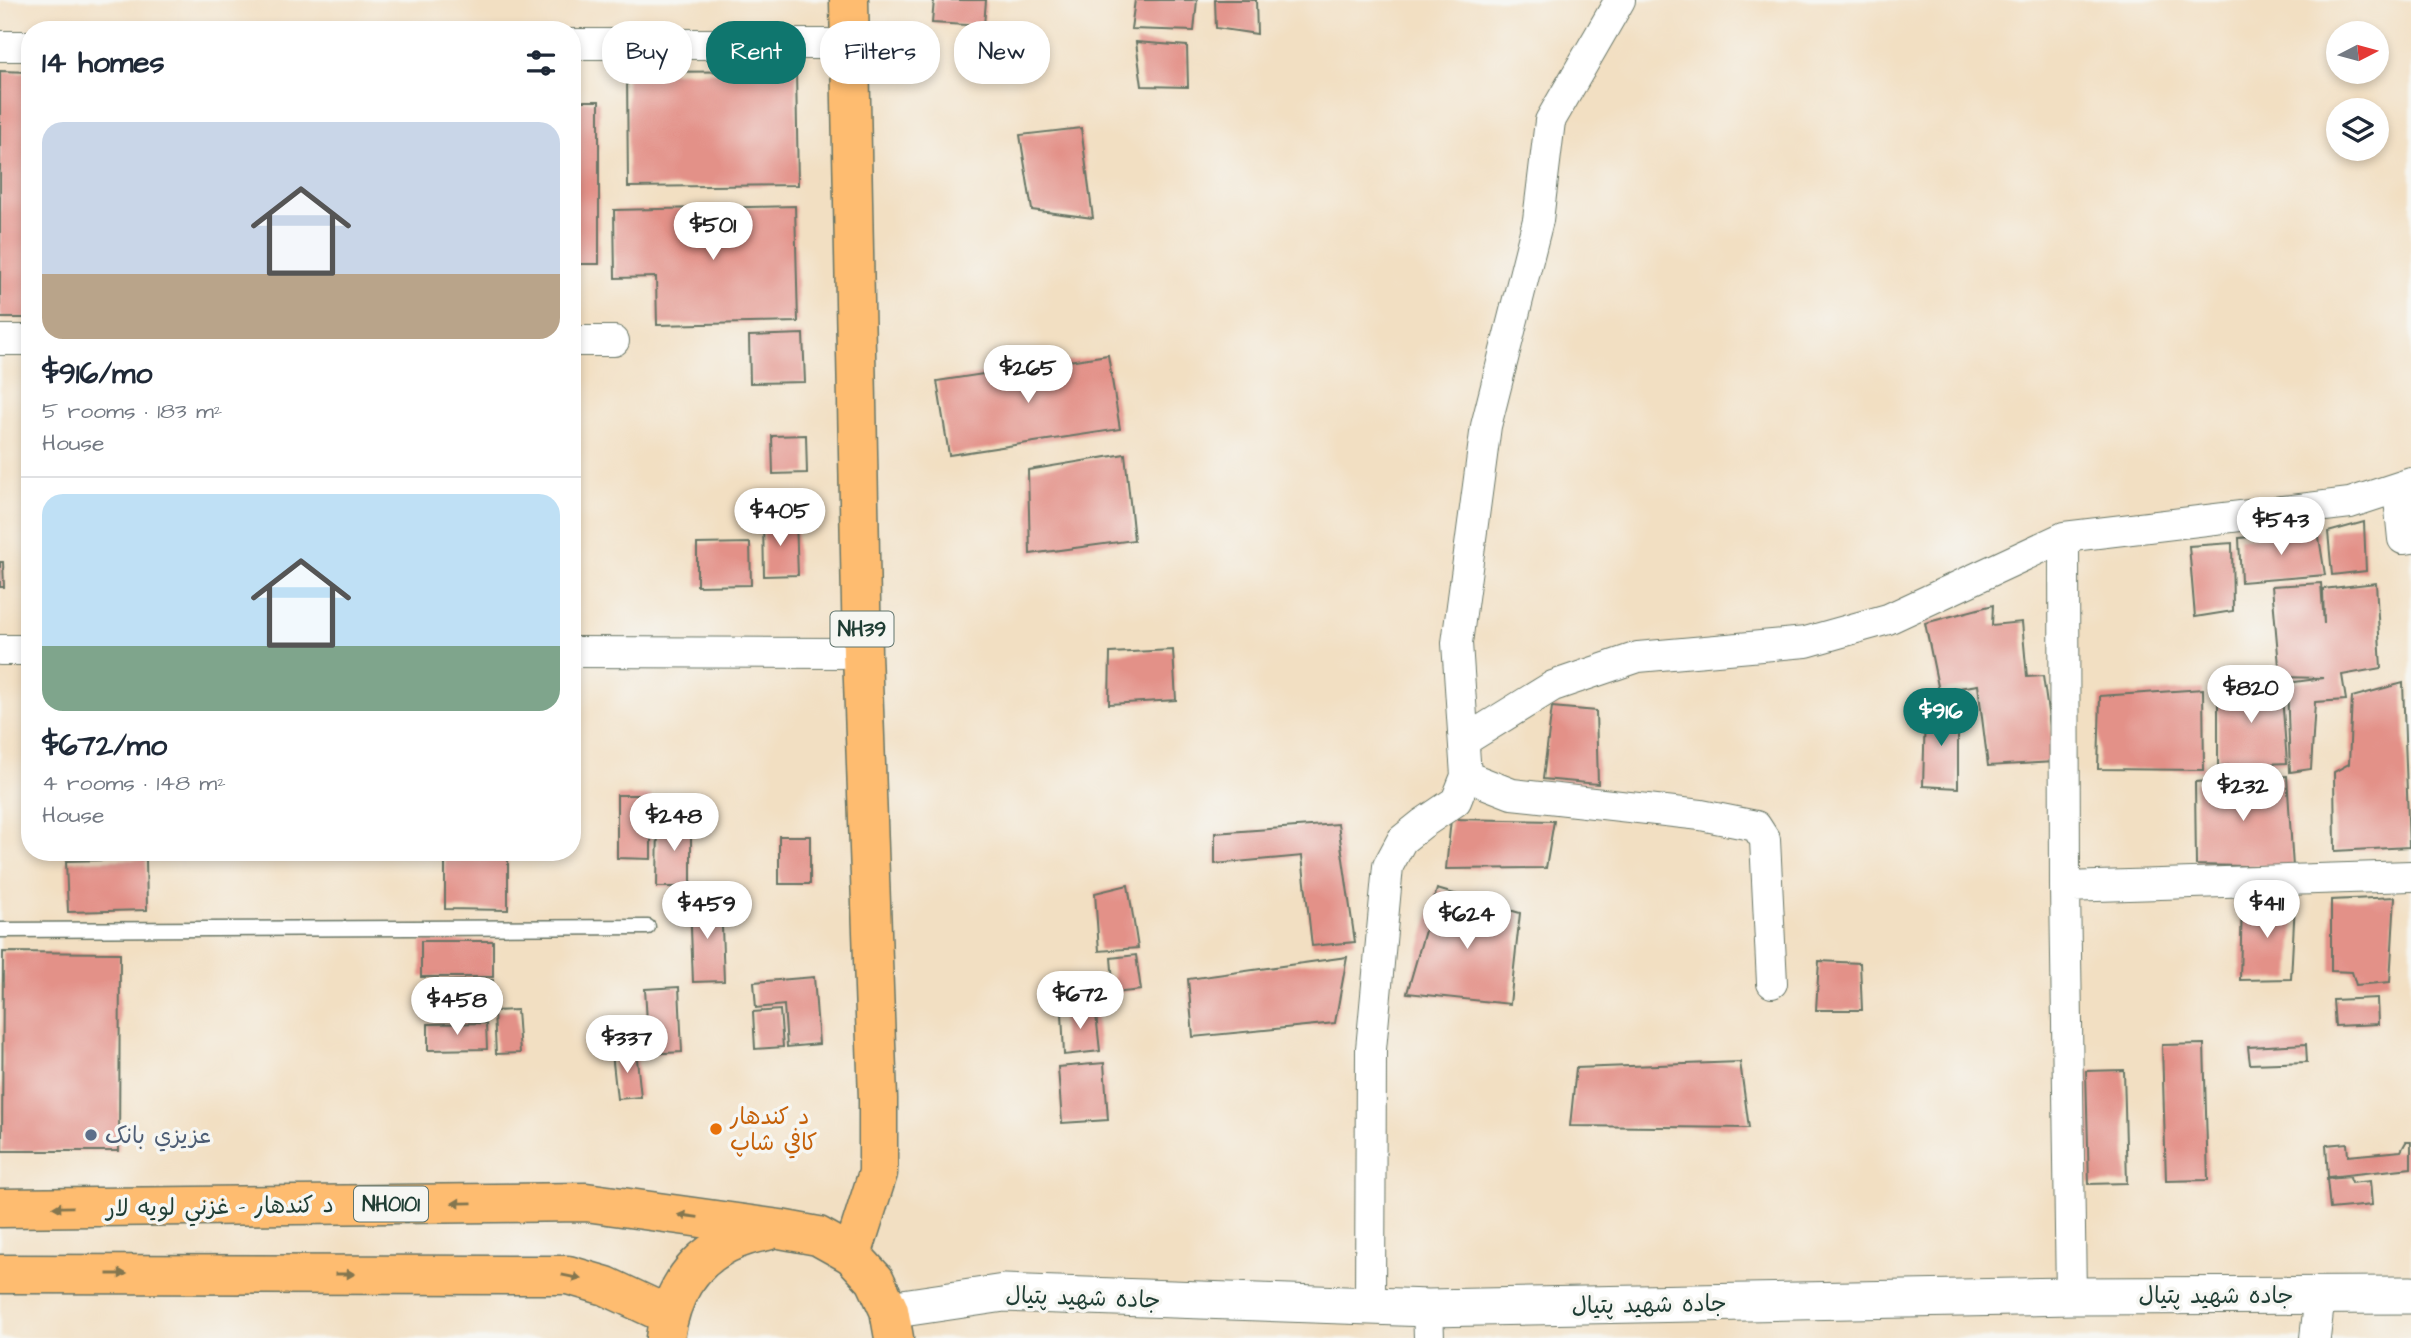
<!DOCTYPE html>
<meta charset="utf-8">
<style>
:root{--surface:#fff;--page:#f2f2f3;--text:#1f2937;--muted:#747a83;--line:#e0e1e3;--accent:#0f766e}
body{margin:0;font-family:"Architects Daughter","Playpen Sans Arabic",sans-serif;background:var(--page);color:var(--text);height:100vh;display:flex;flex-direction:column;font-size:26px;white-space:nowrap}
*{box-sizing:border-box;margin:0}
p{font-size:23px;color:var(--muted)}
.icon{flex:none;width:38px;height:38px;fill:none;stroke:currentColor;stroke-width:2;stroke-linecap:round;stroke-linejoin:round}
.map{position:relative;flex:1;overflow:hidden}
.sheet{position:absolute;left:21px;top:21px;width:560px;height:840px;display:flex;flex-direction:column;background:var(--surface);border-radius:28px;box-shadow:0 4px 10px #0003}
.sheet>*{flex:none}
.guide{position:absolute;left:602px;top:21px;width:665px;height:63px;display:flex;gap:14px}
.needle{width:46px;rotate:84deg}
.tools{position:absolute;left:2326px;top:21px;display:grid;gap:14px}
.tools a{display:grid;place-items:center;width:63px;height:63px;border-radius:50%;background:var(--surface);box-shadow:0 4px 10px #0003;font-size:35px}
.price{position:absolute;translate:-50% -60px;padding:0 16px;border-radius:24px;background:#fff;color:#222;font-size:23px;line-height:46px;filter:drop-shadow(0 2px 4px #0008)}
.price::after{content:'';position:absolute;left:50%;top:42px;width:21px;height:16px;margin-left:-10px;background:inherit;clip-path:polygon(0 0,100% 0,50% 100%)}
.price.current{background:var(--accent);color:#fff}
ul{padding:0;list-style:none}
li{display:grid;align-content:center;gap:14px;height:371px;padding:0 21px}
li+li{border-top:2px solid var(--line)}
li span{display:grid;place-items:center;height:217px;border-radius:21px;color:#555}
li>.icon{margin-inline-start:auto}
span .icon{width:126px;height:126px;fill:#fffc;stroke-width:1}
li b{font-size:30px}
h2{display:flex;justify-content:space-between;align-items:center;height:84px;padding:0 21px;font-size:30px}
.chip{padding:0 24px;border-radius:28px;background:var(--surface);box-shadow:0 4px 10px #0003;font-size:24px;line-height:63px}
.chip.current{background:var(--accent);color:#fff}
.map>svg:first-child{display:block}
.building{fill:#e39188}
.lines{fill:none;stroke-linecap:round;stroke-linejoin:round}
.service-casing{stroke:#697666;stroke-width:17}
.minor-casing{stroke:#697666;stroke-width:32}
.tertiary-casing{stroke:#697666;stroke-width:39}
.primary-casing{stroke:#697666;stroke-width:41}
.trunk-casing{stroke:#697666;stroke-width:41}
.service{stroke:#fff;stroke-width:14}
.minor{stroke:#fff;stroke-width:30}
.tertiary{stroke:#fff;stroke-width:37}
.primary{stroke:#febc70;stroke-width:38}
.trunk{stroke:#febc70;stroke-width:38}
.oneway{fill:#83764f}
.food-dot{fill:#e8710a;stroke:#f6f6f2;stroke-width:2.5}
.service-dot{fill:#5c6f8a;stroke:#f6f6f2;stroke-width:2.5}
.labels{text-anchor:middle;stroke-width:7;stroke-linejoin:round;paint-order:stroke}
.shield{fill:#f6f6f2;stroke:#60746d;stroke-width:2}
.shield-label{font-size:21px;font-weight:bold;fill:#1f3d34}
.food-label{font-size:23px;fill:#c56008;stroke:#f6f6f2;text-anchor:start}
.service-label{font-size:23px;fill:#4e5e75;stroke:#f6f6f2;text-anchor:start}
.street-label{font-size:23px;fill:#1f3d34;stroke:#f6f6f2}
</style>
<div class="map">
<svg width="2411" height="1338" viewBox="0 0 2411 1338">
<rect width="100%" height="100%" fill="#f6f6f2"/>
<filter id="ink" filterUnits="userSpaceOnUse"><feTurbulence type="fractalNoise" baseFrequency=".0143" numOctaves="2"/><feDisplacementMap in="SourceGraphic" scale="14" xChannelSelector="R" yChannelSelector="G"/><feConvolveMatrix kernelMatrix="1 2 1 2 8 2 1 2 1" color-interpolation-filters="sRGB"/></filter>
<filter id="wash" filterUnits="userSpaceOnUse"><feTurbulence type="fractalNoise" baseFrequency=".00686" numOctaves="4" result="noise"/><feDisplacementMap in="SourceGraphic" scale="28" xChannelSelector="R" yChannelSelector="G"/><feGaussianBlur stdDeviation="1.57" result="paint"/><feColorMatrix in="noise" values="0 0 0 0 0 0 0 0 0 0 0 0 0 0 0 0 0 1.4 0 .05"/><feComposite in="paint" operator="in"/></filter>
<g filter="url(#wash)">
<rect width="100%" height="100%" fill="#f2dfc2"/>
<g id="blocks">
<!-- building -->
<path class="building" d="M934 0H986L984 26 932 23Z
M1135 0H1197L1194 31 1131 29Z
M1215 0H1256L1257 34 1216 28Z
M1136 42 1187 46 1188 87 1142 86Z
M0 71 30 72V318H0Z
M796 71 798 185 628 187 627 72Z
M572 101H599V264H572Z
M1081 128 1093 218 1032 210 1020 135Z
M795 206 798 322 657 325 656 277 615 278 614 210Z
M803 334 805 382 750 383 749 336Z
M1108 355 1120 429 949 455 937 381Z
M806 435 807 473 773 474 772 436Z
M1125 454 1134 540 1030 554 1028 470Z
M763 520H796L798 575 764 576Z
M2364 522 2366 571 2332 575 2328 532Z
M2318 531 2325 575 2241 582 2239 538Z
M750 543 751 585 697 586V544Z
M2232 543 2233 611 2195 617 2189 546Z
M0 562H3L4 587H0Z
M2321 583 2324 624 2323 589 2376 583 2381 668 2342 675 2346 700 2315 702 2311 769 2290 772 2287 683 2324 678 2280 677 2272 586Z
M1993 605 1992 625 2022 622 2027 677 2043 676 2055 762 1988 766 1978 685 1939 691 1925 623Z
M1173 650 1176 700 1109 704 1110 653Z
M2281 682 2287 763 2218 766V685Z
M2403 683 2409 847 2335 851 2334 772 2349 764 2352 697Z
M2203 689 2204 770 2098 769 2100 696Z
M1958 704V788L1923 786 1925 713Z
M1552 707 1596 711 1598 784 1543 779Z
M2287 776 2293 867 2196 865 2195 782Z
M617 795H651V859L617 858Z
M691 819V887H657L658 820Z
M1451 819 1554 821 1546 868 1446 869Z
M1338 824 1355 942 1312 946 1302 856 1215 864V833Z
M779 836H810V884H779Z
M445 852H508V910L445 909Z
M146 859 147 910 68 912 66 861Z
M1128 885 1138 948 1099 951 1095 893Z
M1437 889 1520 913 1510 1004 1407 993Z
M2395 897 2390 982 2356 985 2352 972 2331 971V900Z
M721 900 724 981 693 982 690 901Z
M2242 900 2295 902 2291 979 2240 980Z
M421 941H493V977H421Z
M3 952 120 953 119 1151H2Z
M1136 955 1141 990 1114 993 1111 958Z
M1347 957 1335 1023 1193 1037 1188 979Z
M1819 961 1860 963 1862 1010H1816Z
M814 977 819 1044 787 1047 784 1005 756 1008 754 982Z
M493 980V1009L438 1010 437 981Z
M679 987 682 1052 649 1054 645 989Z
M2377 998 2378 1024 2335 1026 2333 1000Z
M1095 1005 1100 1051 1064 1055 1062 1012Z
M517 1010 520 1053 496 1054 494 1011Z
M780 1010 783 1047 755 1049 753 1012Z
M486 1023 487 1049 428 1050V1024Z
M2204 1044 2208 1180 2166 1181 2162 1045Z
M2306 1044 2307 1062 2250 1064 2248 1047Z
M636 1050 641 1097 617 1099 612 1053Z
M1740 1062 1749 1128 1570 1126 1576 1068Z
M1104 1063 1108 1120 1062 1123 1058 1067Z
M2124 1070 2127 1183 2089 1184 2086 1071Z
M2406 1142H2411V1168L2328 1177 2326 1145 2347 1143 2348 1156 2401 1151Z
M2350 1177 2351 1183 2370 1181 2372 1205 2330 1209 2327 1179Z"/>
</g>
</g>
<g filter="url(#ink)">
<use href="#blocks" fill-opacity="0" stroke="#697666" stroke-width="2"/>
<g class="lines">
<!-- service casing -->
<g class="service-casing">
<path id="service" d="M0 930 648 927"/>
</g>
<!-- minor casing -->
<g class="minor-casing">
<path id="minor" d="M572 44H849
M0 46H30
M0 340H30
M572 341H614
M2411 498 2399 499 2403 539 2411 538
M2064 537 2065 887 2071 1296
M0 650H30
M572 652 862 653
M1464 741 1553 686 1638 657 1806 642 1888 619 2064 537 2350 503 2411 483
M1466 776 1512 794 1701 815 1756 826 1765 840 1772 983
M2065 887 2411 876
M1370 1307 1371 1049 1388 866 1402 840 1422 824 1456 801 1466 776 1457 643 1486 426 1538 220 1550 121 1620 0
M1428 1308 1429 1338
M2315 1338 2320 1295"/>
</g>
<!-- tertiary casing -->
<g class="tertiary-casing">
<path id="tertiary" d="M889 1310 1004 1293 1428 1308 2071 1296 2411 1295"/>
</g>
<!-- primary casing -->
<g class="primary-casing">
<path id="primary" d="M849 0 862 653 878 1099V1173L852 1255"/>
</g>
<!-- trunk casing -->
<g class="trunk-casing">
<path id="trunk" d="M0 1208 586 1202 780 1229 818 1236 852 1255 875 1280 889 1310 894 1338
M0 1274 568 1275 606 1286 668 1315
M665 1338C673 1278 708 1241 767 1231"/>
</g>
<!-- service -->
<use href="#service" class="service"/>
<!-- minor -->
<use href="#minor" class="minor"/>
<!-- tertiary -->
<use href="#tertiary" class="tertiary"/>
<!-- primary -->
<use href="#primary" class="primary"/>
<!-- trunk -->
<use href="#trunk" class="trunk"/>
</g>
<!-- one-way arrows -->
<defs><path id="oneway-solid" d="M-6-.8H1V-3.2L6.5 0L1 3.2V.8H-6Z" transform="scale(1.75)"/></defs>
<g class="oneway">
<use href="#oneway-solid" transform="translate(462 1203) rotate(179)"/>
<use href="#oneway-solid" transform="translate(63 1207) rotate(179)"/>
<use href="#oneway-solid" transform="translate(688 1216) rotate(-172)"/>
<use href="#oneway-solid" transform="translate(117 1274)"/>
<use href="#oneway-solid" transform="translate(345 1274)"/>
<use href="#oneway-solid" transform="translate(572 1277) rotate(12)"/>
</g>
</g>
<!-- markers -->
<circle class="food-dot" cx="716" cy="1129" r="7"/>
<circle class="service-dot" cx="91" cy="1135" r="7"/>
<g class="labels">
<!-- shield labels -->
<g class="shield">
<rect x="830.5" y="611.5" width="63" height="35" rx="5"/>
<rect x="354" y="1186.5" width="74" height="35" rx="5"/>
</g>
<g class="shield-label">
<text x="862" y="636">NH39</text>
<text x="391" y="1211">NH0101</text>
</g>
<!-- food labels -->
<g class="food-label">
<text x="730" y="1124">د کندهار<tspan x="730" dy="26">کافي شاپ</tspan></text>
</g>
<!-- service labels -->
<g class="service-label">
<text x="105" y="1143">عزیزي بانک</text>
</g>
<!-- street labels -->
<g class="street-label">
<text transform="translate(220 1206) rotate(-1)" y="8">د کندهار - غزني لويه لار</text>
<text x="2216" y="1303">جاده شهید پتیال</text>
<text transform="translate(1083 1297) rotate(2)" y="8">جاده شهید پتیال</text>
<text transform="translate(1649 1304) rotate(-1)" y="8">جاده شهید پتیال</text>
</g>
</g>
</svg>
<div class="tools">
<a><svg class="needle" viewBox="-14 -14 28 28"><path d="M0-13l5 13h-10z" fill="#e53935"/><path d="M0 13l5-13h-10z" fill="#747a83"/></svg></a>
<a><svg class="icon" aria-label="layers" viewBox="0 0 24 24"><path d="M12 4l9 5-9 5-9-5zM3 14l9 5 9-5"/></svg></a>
</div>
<b class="price" style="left:713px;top:262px">$501</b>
<b class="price" style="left:1028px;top:405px">$265</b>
<b class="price" style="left:780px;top:548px">$405</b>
<b class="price" style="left:2281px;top:557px">$543</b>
<b class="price" style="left:2251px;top:725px">$820</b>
<b class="price current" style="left:1941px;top:748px">$916</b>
<b class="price" style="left:2243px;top:823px">$232</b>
<b class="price" style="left:674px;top:853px">$248</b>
<b class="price" style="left:2267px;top:940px">$411</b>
<b class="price" style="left:707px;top:941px">$459</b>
<b class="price" style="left:1467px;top:951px">$624</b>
<b class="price" style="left:1080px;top:1031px">$672</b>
<b class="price" style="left:457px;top:1037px">$458</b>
<b class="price" style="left:627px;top:1075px">$337</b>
<div class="guide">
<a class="chip">Buy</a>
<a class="chip current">Rent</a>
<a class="chip">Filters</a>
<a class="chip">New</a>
</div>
<section class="sheet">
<h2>14 homes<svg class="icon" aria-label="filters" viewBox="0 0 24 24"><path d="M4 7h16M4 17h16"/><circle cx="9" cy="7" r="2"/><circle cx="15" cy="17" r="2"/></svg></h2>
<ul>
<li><span style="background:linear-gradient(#c9d6e8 70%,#b9a48a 0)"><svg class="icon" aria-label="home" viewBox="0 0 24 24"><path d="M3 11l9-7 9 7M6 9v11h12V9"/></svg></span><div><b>$916/mo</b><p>5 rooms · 183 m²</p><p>House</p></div></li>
<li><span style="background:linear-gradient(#bfe0f5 70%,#7fa58c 0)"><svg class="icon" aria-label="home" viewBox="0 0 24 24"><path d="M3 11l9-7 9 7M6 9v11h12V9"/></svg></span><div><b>$672/mo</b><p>4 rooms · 148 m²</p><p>House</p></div></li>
</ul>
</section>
</div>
